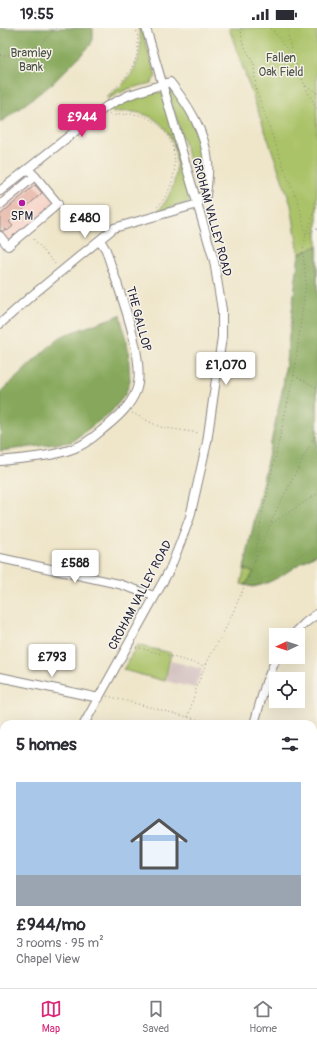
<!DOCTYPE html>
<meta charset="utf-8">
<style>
:root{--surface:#fff;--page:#f2f2f3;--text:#2b2b33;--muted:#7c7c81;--line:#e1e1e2;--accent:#db2777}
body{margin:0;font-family:Pangolin,sans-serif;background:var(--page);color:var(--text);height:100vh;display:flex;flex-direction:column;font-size:15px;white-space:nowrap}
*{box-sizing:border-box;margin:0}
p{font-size:13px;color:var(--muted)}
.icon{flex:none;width:22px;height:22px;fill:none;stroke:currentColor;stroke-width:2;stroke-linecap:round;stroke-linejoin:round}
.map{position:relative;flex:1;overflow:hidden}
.sheet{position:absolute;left:0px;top:692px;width:317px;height:268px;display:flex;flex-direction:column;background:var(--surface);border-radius:12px 12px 0 0;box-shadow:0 4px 16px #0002}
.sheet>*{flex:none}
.needle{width:26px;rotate:266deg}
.controls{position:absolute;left:269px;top:600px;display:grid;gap:8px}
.controls a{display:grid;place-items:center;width:36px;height:36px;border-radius:0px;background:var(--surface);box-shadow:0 4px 16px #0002;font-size:20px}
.price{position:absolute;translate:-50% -34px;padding:0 9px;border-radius:4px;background:#fff;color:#222;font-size:13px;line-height:26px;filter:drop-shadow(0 1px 2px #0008)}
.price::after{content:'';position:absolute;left:50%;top:24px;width:12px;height:9px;margin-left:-6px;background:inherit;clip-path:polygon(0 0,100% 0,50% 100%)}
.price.selected{background:var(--accent);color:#fff}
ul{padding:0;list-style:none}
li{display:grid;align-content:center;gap:8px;height:212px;padding:0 16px}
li+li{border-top:1px solid var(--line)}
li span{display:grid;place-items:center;height:124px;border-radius:0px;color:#555}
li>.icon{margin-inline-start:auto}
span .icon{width:72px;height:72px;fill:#fffc;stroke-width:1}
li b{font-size:17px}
h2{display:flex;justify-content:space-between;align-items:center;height:48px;padding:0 16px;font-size:17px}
.status{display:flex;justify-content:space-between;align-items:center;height:28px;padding:0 20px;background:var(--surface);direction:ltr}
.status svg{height:11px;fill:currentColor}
.tabs{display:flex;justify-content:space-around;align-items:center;height:56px;border-top:1px solid var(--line);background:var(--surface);font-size:11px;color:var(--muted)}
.tabs a{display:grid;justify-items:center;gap:2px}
.tabs .selected{color:var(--accent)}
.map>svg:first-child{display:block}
.built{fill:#f7d1c6}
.industrial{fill:#d2bfbf}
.green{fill:#aac267;stroke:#667251}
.forest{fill:#87a85c;stroke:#54654c}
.building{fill:#e5b0a1}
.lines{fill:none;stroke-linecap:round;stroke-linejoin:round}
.minor-casing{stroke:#888482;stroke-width:10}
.path{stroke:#888482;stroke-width:1;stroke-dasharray:1 3;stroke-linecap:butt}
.minor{stroke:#fff;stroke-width:8}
.poi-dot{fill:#b5179e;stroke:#f7f3e8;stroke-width:1.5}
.labels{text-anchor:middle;stroke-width:3;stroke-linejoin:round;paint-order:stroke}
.park-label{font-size:12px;fill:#4b5248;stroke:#f7f3e8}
.poi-label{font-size:12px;fill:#22223b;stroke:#f7f3e8}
.street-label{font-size:12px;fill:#22223b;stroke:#f7f3e8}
</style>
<div class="status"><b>19:55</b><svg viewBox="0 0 49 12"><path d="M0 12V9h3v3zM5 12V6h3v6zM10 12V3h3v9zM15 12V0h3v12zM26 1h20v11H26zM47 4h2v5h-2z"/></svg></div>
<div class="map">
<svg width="317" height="960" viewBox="0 0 317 960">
<rect width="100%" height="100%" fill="#f7f3e8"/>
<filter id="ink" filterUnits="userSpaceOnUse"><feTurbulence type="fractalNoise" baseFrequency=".025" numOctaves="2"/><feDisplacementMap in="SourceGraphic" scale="8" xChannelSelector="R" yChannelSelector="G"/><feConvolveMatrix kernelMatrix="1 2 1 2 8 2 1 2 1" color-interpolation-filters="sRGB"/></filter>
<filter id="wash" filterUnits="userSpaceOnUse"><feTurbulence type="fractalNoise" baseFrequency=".012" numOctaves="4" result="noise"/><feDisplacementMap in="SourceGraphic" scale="16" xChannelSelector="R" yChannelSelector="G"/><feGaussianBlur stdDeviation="0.9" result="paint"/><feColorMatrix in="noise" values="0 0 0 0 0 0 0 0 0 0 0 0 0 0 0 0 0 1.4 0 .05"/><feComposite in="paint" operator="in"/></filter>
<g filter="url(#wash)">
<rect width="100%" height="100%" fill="#efe6ca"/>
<!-- built -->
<path class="built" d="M33 141 62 176 8 220 0 210V168Z"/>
<!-- industrial -->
<path class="industrial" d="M171 633 202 641 195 660 166 653Z"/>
<!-- green -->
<path class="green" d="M138 0H141L156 48 151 55 128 61 107 71C108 68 115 63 120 59 137 43 145 23 138 0Z
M229 0H317V526L261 557 253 559 241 556 283 359 299 226 291 177Z
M171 59C200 96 205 121 204 166L200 167 167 60Z
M153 63 162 65 192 170 187 175 156 184C185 160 185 98 143 86 133 83 123 83 113 85L110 79Z
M137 617 171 625 165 653 123 642Z
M317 847V960H2L6 956H313V849Z"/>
<!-- forest -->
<path class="forest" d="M0 0H93V11L90 18 53 55 0 95Z
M317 218V526C296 535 267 564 245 557L254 544 244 541 283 359 299 226Z
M120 287 128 321 130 353 125 367 111 384 71 414 0 423 1 364 54 314 67 306Z
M317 856V927L313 929V859Z
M41 956H270L265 960H38Z"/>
<g id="blocks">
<!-- building -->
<path class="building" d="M35 157 42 165 9 194 13 198 7 203 6 201 3 203H0V187Z"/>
</g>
</g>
<g filter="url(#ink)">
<use href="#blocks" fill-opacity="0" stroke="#888482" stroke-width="1"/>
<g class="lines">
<!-- minor casing -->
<g class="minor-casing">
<path id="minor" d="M0 163 107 78 129 67 170 54C189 78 205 103 208 134 209 145 207 157 206 168L196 171
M0 177 35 148 31 144
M0 208 8 218 58 176 35 148
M0 296 30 269 114 200 198 176
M0 433C24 430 52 429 75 420 87 416 97 406 107 398 119 388 130 378 136 363 148 332 116 255 106 222L100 212
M0 530 119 556 154 568
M293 607 305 595 317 586
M0 649 99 670
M84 696 170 541 181 513 190 489 207 414 222 309V282L214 233 146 0
M254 696 266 654 277 629
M313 786 317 785
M0 787 4 788
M0 829 4 823
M0 883 4 881"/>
</g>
<!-- path -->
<path class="path" d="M241 0 242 13 254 37 256 62 290 156 298 173 306 206 303 224 306 254 294 347 262 487 254 535
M271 0 292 28 305 57 317 65
M287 0 292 27
M0 27H10L40 17 56 0
M305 58 317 82
M106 69C128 48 144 32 136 0
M109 85 110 88C123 86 138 84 150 91 183 109 181 156 156 180
M317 175 306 206 317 201
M31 208 56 237
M294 347 317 360
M132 385 160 399 199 405
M272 495 317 466
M246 554C274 553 292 528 317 519
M136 619 205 638
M107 668 215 696
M188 689 196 661 205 638 229 594 276 483 317 404"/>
<!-- minor -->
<use href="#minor" class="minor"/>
</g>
</g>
<!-- markers -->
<circle class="poi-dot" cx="22" cy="175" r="4"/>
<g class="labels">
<!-- park labels -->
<g class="park-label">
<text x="31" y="29">Bramley<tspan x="31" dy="14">Bank</tspan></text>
<text x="281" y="34">Fallen<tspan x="281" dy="14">Oak Field</tspan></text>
</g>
<!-- poi labels -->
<g class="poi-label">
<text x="22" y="192">SPM</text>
</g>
<!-- street labels -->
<g class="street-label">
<text transform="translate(212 189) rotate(75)" y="4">CROHAM VALLEY ROAD</text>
<text transform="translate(139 291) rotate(75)" y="4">THE GALLOP</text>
<text transform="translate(140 567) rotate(-62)" y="4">CROHAM VALLEY ROAD</text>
</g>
</g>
</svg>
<div class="controls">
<a><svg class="needle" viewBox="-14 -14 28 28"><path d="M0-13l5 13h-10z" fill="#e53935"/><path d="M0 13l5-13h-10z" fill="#7c7c81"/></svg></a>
<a><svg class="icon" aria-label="locate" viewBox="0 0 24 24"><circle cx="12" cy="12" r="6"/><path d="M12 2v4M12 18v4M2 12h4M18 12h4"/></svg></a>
</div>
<b class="price selected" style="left:82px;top:110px">£944</b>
<b class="price" style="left:85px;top:211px">£480</b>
<b class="price" style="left:226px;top:358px">£1,070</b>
<b class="price" style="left:75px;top:556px">£588</b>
<b class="price" style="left:52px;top:650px">£793</b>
<section class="sheet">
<h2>5 homes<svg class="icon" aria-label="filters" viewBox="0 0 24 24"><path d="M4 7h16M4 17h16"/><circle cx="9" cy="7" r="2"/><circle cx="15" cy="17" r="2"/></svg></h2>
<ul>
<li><span style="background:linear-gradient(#a9c7e8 75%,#9aa5b1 0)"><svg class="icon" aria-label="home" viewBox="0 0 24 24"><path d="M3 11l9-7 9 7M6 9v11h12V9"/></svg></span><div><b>£944/mo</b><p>3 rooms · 95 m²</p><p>Chapel View</p></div></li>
</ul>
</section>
</div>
<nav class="tabs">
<a class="selected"><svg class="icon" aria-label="map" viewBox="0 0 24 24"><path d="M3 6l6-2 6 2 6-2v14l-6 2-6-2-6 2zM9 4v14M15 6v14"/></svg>Map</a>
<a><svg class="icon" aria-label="saved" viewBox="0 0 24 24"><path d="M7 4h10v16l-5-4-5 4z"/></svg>Saved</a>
<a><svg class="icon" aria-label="home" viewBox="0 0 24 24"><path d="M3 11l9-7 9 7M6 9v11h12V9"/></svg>Home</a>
</nav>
